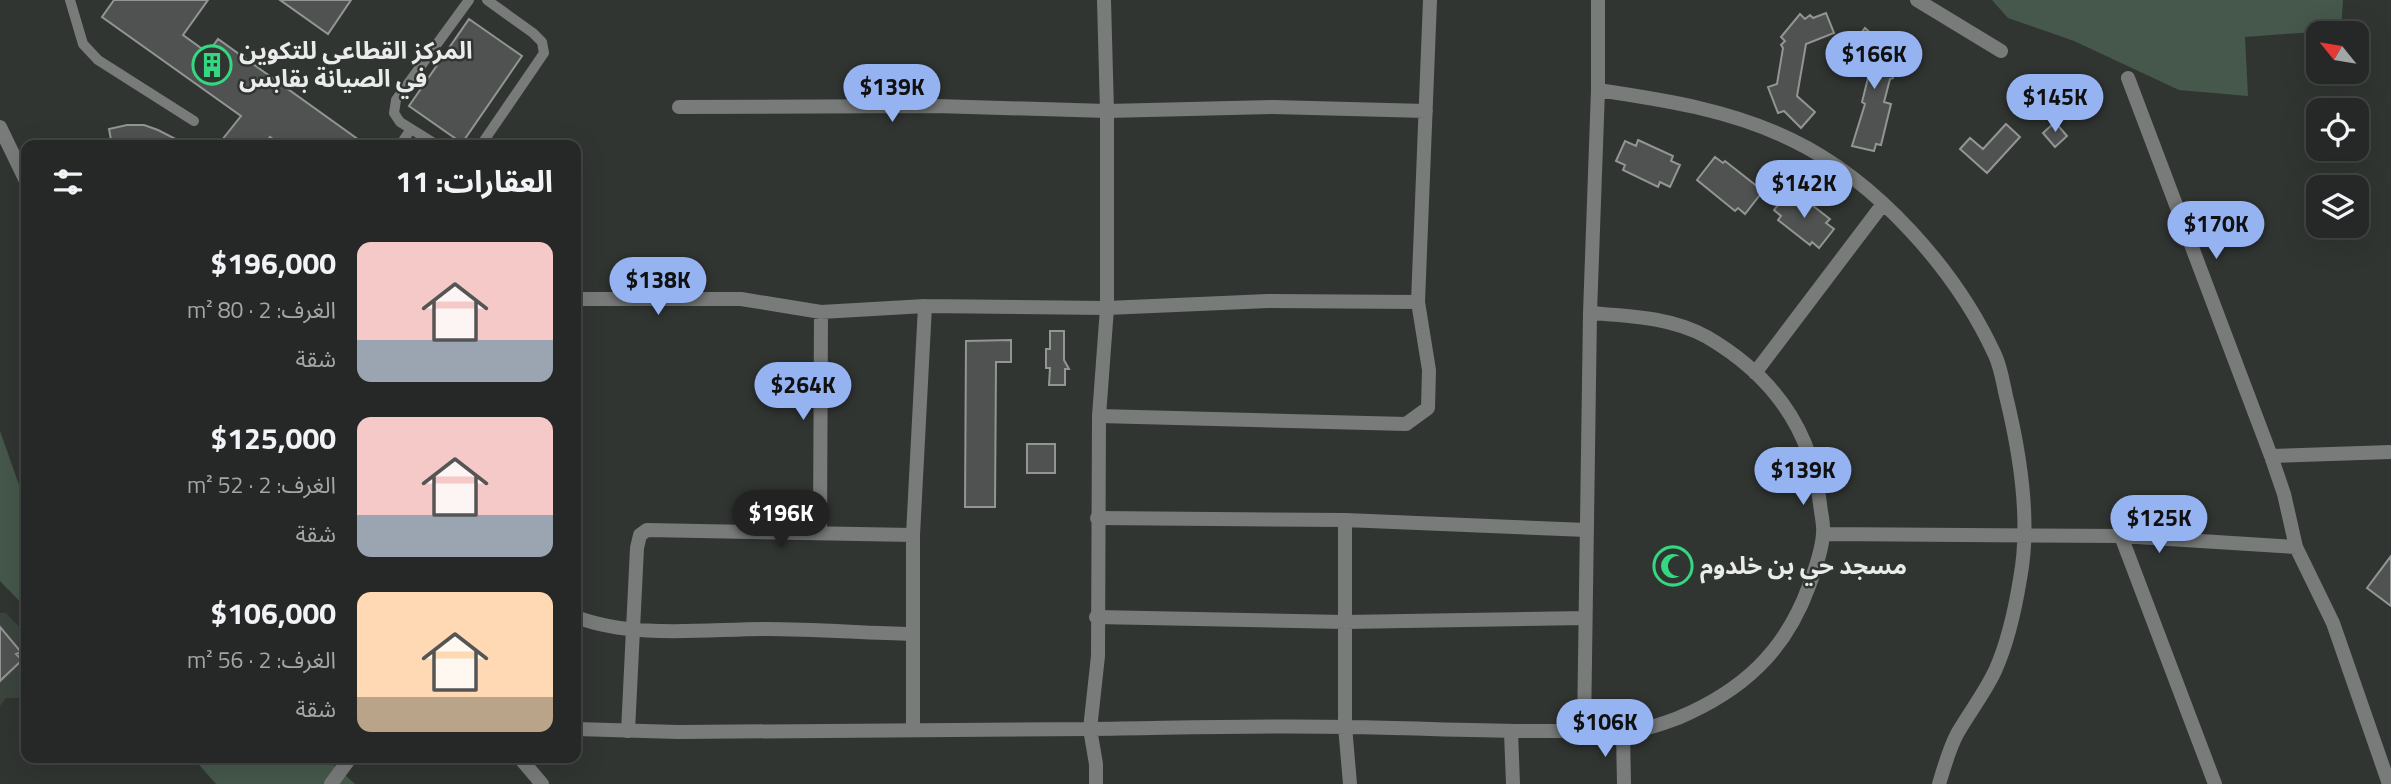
<!DOCTYPE html>
<html lang="ar">
<meta charset="utf-8">
<style>
:root{--surface:#252826;--page:#2d302e;--text:#f1f3f6;--muted:#a3a6a7;--line:#424443;--accent:#95b2f1}
body{margin:0;font-family:"Titillium Web","Noto Sans Arabic",sans-serif;background:var(--page);color:var(--text);direction:rtl;height:100vh;display:flex;flex-direction:column;font-size:26px;white-space:nowrap}
*{box-sizing:border-box;margin:0}
p{font-size:23px;color:var(--muted)}
.icon{flex:none;width:38px;height:38px;fill:none;stroke:currentColor;stroke-width:2;stroke-linecap:round;stroke-linejoin:round}
.map{position:relative;flex:1;overflow:hidden;direction:ltr}
.side{position:absolute;left:21px;top:140px;width:560px;height:623px;display:flex;flex-direction:column;background:var(--surface);border-radius:14px;box-shadow:0 7px 28px #0002,0 0 0 2px var(--line);direction:rtl}
.side>*{flex:none}
.needle{width:46px;rotate:300deg}
.buttons{position:absolute;left:2306px;top:21px;display:grid;gap:14px}
.buttons a{display:grid;place-items:center;width:63px;height:63px;border-radius:14px;background:var(--surface);box-shadow:0 7px 28px #0002,0 0 0 2px var(--line);font-size:35px}
.price{position:absolute;translate:-50% -60px;padding:0 16px;border-radius:24px;background:var(--accent);color:#111;font-size:23px;line-height:46px;filter:drop-shadow(0 2px 4px #0008)}
.price::after{content:'';position:absolute;left:50%;top:42px;width:21px;height:16px;margin-left:-10px;background:inherit;clip-path:polygon(0 0,100% 0,50% 100%)}
.price.current{background:#222;color:#fff}
ul{padding:0;list-style:none}
li{display:flex;align-items:center;gap:21px;height:175px;padding:0 28px}
li span{display:grid;place-items:center;flex:none;width:196px;height:140px;border-radius:14px;color:#555}
li>.icon{margin-inline-start:auto}
span .icon{width:84px;height:84px;fill:#fffc;stroke-width:1}
li b{font-size:30px}
h2{display:flex;justify-content:space-between;align-items:center;height:84px;padding:0 28px;font-size:30px}
.map>svg:first-child{display:block}
.built{fill:#3c443e}
.green{fill:#45584b}
.building{fill:#4f5250;stroke:#929593;stroke-width:2}
.lines{fill:none;stroke-linecap:round;stroke-linejoin:round}
.service{stroke:#797b7a;stroke-width:10}
.minor{stroke:#797b7a;stroke-width:14}
.tertiary{stroke:#797b7a;stroke-width:14}
.labels{text-anchor:middle;stroke-width:5;stroke-linejoin:round;paint-order:stroke}
.poi-label{font-size:24px;font-weight:bold;fill:#eaeceb;stroke:#313532;text-anchor:start}
</style>
<div class="map">
<svg width="2391" height="784" viewBox="0 0 2391 784">
<rect width="100%" height="100%" fill="#313532"/>
<!-- built -->
<path class="built" d="M0 613H6L26 634V694L23 698H6L0 706Z"/>
<!-- green -->
<path class="green" d="M1992 0H2343L2341 30 2245 37 2248 96 2179 90 2074 41 2008 18Z
M0 431 26 505V608L0 581Z
M193 758H326L355 784H216Z"/>
<!-- building -->
<path class="building" d="M114 0H208L183 35 208 53 218 39 366 145H281L270 137 264 145H218L241 116 102 17Z
M280 0H351L328 34Z
M1826 13 1834 33 1806 44 1797 96 1815 112 1801 128 1784 111 1778 113 1768 87 1777 84 1783 48 1781 45 1785 41 1781 37 1800 14 1805 19 1810 15 1813 18Z
M469 19 522 56 462 143 409 106Z
M1865 28 1883 44 1889 42 1896 71 1892 72 1893 78 1890 79 1884 102 1891 104 1881 145 1876 144 1874 151 1852 146 1865 104 1862 102 1872 62 1851 46Z
M2055 122 2067 136 2055 147 2043 133Z
M2006 124 2020 137 1987 173 1960 149 1970 138 1983 149Z
M127 125H144L158 130 187 145H112L109 129Z
M1638 140 1673 156 1671 161 1680 165 1670 187 1660 182 1658 187 1623 170 1625 165 1616 161 1625 141 1636 146Z
M1715 157 1723 163 1725 161 1763 191 1745 214 1738 208 1735 211 1697 180Z
M1789 191 1797 198 1799 195 1830 219 1826 223 1834 229 1819 248 1812 242 1810 245 1778 220 1781 216 1774 210Z
M1050 331H1064V360L1069 369H1065V385H1049L1050 368H1046V349H1050Z
M1011 340V362H996L995 507H965L966 341Z
M1027 444H1055V473H1027Z
M2391 556V606L2367 588Z
M0 627 21 652 16 654 22 660 0 681Z"/>
<g class="lines">
<!-- service -->
<path class="service" d="M70 0 83 44 98 60 194 121
M400 145 411 129
M437 145 400 122 394 113 396 100 469 0
M481 145 544 53 542 42 533 33 487 0"/>
<!-- minor -->
<path class="minor" d="M1917 0 2001 51
M2128 78 2271 456 2284 494 2296 547 2333 623 2389 784
M1598 90C1665 100 1731 110 1792 140 1877 181 1956 270 1995 355 2001 368 2003 383 2006 396 2020 453 2031 522 2020 579 2015 610 2008 642 1995 671 1984 694 1969 713 1957 734 1949 749 1944 768 1939 784
M679 107 936 106 1107 111 1273 107 1426 111
M0 127 26 181
M576 299H741L821 312 925 306 1107 308 1268 301 1418 302
M1755 373 1883 204
M1099 416 1406 424 1428 408 1429 370 1418 302 1430 0
M2271 456 2391 452
M1097 518 1345 520 1587 530
M1345 520V726L1350 784
M820 533 821 312
M1824 534 2121 536 2296 547
M2121 536 2215 784
M576 617C634 639 706 629 767 629 815 629 864 633 912 634
M1096 617 1345 622 1585 618
M913 729V535L925 306
M1584 730 1590 313 1598 90V0
M628 731 637 548 640 535 647 530 913 535
M1511 732 1513 784
M1623 733 1624 784
M520 758 542 784
M1096 784V764L1090 729C1176 728 1263 725 1349 727 1421 728 1493 732 1565 731 1584 731 1602 733 1620 733 1637 732 1662 724 1678 718 1742 691 1785 652 1809 586 1815 570 1822 551 1823 534 1824 524 1821 514 1820 504 1812 429 1772 375 1707 337 1671 317 1629 316 1590 313"/>
<!-- tertiary -->
<path class="tertiary" d="M576 729 678 732 1090 729 1098 656 1099 416 1107 308V111L1104 0
M331 784 350 758"/>
</g>
<!-- icons -->
<defs>
<g id="building-ring" transform="scale(2.0125)"><circle r="9.5" fill="#313532" stroke="#34d881" stroke-width="1.5"/><path d="M-4-6H4V6H1V3H-1V6H-4ZM-2.5-4.3h1.7v1.8h-1.7ZM.8-4.3h1.7v1.8H.8ZM-2.5-1h1.7V.8h-1.7ZM.8-1h1.7V.8H.8Z" fill="#34d881"/></g>
<g id="mosque-ring" transform="scale(2.0125)"><circle r="9.5" fill="#313532" stroke="#34d881" stroke-width="1.5"/><path d="M3.5-4.9A6 6 0 1 0 3.5 4.9A5 5 0 1 1 3.5-4.9Z" fill="#34d881"/></g>
</defs>
<g fill-rule="evenodd">
<use href="#building-ring" x="212" y="65"/>
<use href="#mosque-ring" x="1673" y="566"/>
</g>
<g class="labels">
<!-- poi labels -->
<g class="poi-label">
<text x="239" y="59">المركز القطاعى للتكوين<tspan x="239" dy="28">في الصيانة بقابس</tspan></text>
<text x="1700" y="574">مسجد حي بن خلدوم</text>
</g>
</g>
</svg>
<div class="buttons">
<a><svg class="needle" viewBox="-14 -14 28 28"><path d="M0-13l5 13h-10z" fill="#e53935"/><path d="M0 13l5-13h-10z" fill="#a3a6a7"/></svg></a>
<a><svg class="icon" aria-label="locate" viewBox="0 0 24 24"><circle cx="12" cy="12" r="6"/><path d="M12 2v4M12 18v4M2 12h4M18 12h4"/></svg></a>
<a><svg class="icon" aria-label="layers" viewBox="0 0 24 24"><path d="M12 4l9 5-9 5-9-5zM3 14l9 5 9-5"/></svg></a>
</div>
<b class="price" style="left:1874px;top:91px">$166K</b>
<b class="price" style="left:892px;top:124px">$139K</b>
<b class="price" style="left:2055px;top:134px">$145K</b>
<b class="price" style="left:1804px;top:220px">$142K</b>
<b class="price" style="left:2216px;top:261px">$170K</b>
<b class="price" style="left:658px;top:317px">$138K</b>
<b class="price" style="left:803px;top:422px">$264K</b>
<b class="price" style="left:1803px;top:507px">$139K</b>
<b class="price current" style="left:781px;top:550px">$196K</b>
<b class="price" style="left:2159px;top:555px">$125K</b>
<b class="price" style="left:1605px;top:759px">$106K</b>
<section class="side">
<h2>العقارات: 11<svg class="icon" aria-label="filters" viewBox="0 0 24 24"><path d="M4 7h16M4 17h16"/><circle cx="9" cy="7" r="2"/><circle cx="15" cy="17" r="2"/></svg></h2>
<ul>
<li><span style="background:linear-gradient(#f6c9c9 70%,#9aa5b1 0)"><svg class="icon" aria-label="home" viewBox="0 0 24 24"><path d="M3 11l9-7 9 7M6 9v11h12V9"/></svg></span><div><b>$196,000</b><p>الغرف: 2 · 80 m²</p><p>شقة</p></div></li>
<li><span style="background:linear-gradient(#f6c9c9 70%,#9aa5b1 0)"><svg class="icon" aria-label="home" viewBox="0 0 24 24"><path d="M3 11l9-7 9 7M6 9v11h12V9"/></svg></span><div><b>$125,000</b><p>الغرف: 2 · 52 m²</p><p>شقة</p></div></li>
<li><span style="background:linear-gradient(#ffd9b3 75%,#b9a48a 0)"><svg class="icon" aria-label="home" viewBox="0 0 24 24"><path d="M3 11l9-7 9 7M6 9v11h12V9"/></svg></span><div><b>$106,000</b><p>الغرف: 2 · 56 m²</p><p>شقة</p></div></li>
</ul>
</section>
</div>
